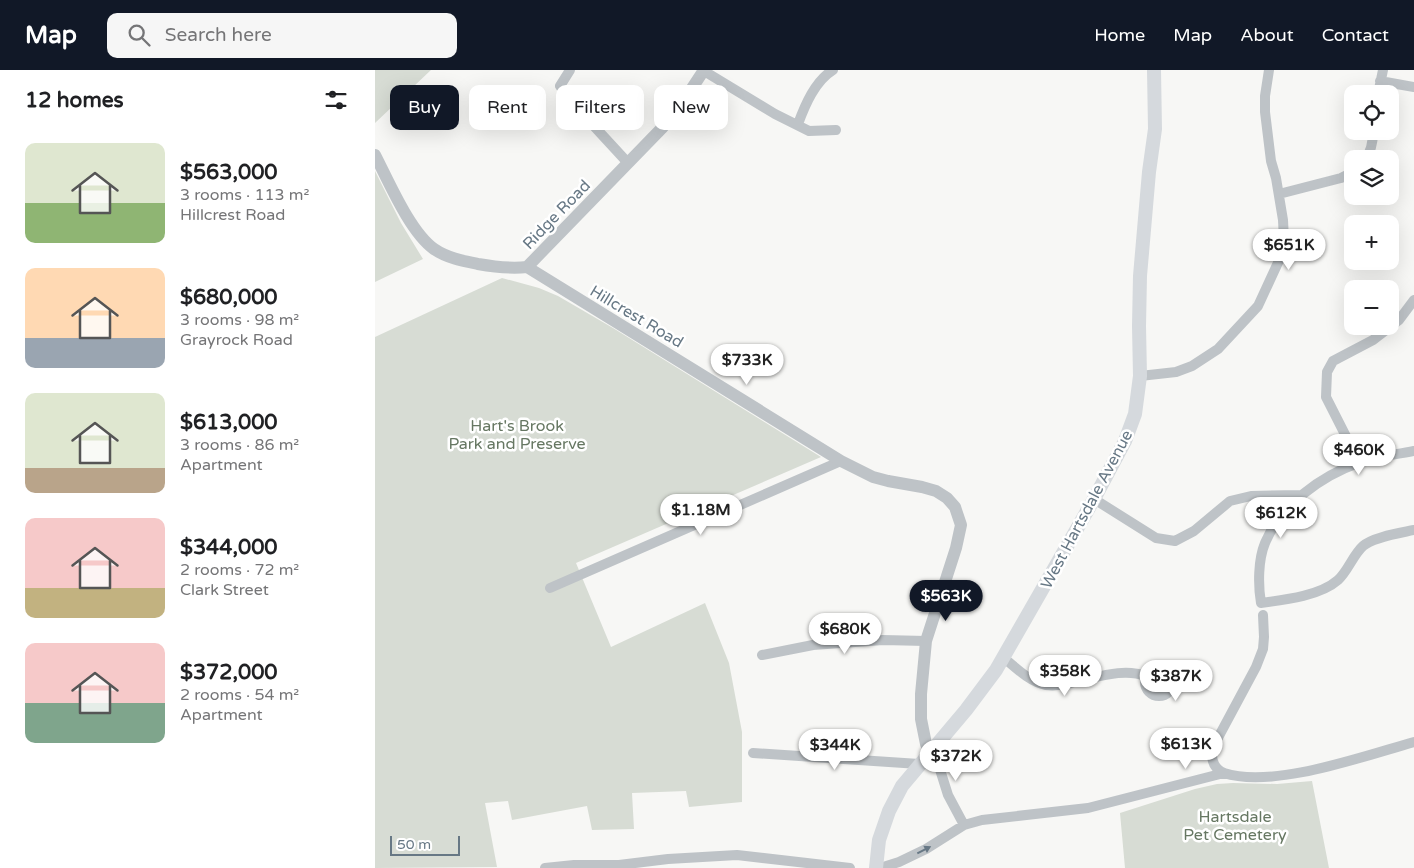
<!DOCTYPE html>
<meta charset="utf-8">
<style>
:root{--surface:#fff;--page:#f6f6f6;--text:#202124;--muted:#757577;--accent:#111827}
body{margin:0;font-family:"Varela Round",sans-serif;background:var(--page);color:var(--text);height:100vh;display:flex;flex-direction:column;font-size:19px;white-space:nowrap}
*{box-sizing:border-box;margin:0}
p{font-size:16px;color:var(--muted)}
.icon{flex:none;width:28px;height:28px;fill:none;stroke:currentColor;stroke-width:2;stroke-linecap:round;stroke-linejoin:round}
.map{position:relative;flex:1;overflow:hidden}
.panel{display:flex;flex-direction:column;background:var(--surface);width:375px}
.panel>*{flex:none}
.guide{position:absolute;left:15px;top:15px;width:475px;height:45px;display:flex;gap:10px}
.fabs{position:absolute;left:969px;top:15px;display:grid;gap:10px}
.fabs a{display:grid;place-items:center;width:55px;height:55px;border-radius:10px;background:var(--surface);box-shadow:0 5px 20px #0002;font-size:25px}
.scale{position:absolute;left:15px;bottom:12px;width:70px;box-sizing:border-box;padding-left:5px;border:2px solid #677885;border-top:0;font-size:14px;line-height:18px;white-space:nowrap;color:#677885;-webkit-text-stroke:4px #fff;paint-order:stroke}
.price{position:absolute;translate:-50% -42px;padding:0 11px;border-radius:18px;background:#fff;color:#222;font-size:16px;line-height:32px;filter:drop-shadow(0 1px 2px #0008)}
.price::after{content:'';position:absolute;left:50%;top:30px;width:15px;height:11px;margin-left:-8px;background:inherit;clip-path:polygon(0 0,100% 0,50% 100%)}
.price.on{background:var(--accent);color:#fff}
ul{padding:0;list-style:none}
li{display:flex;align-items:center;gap:15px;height:125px;padding:0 25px}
li span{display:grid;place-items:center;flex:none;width:140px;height:100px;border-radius:10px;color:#555}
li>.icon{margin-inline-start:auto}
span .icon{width:60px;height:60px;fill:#fffc;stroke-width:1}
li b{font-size:21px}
h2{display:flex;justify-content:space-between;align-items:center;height:60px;padding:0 25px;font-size:21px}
.tag{padding:0 18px;border-radius:10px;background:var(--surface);box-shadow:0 5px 20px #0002;font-size:18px;line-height:45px}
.tag.on{background:var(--accent);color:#fff}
header{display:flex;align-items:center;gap:30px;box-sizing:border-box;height:70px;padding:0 25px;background:var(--accent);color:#fff}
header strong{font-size:24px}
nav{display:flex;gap:28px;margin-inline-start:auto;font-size:18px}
.search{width:350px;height:45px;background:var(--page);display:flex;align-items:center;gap:12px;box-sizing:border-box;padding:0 18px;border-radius:10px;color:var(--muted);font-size:19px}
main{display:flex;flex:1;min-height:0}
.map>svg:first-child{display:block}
.green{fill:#d7dcd4}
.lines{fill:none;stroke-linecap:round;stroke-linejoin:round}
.minor{stroke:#bec3c7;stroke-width:10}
.tertiary{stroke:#bec3c7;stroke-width:12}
.secondary{stroke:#d5d9dd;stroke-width:14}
.oneway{fill:#677885}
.labels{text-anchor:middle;stroke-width:5;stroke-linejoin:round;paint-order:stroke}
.street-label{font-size:16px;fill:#677885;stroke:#fff}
.park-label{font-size:16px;fill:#667762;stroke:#fff}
</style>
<header>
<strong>Map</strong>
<div class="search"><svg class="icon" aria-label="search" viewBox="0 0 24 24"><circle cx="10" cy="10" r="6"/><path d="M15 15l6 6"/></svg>Search here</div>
<nav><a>Home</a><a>Map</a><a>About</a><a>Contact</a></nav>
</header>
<main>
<section class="panel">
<h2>12 homes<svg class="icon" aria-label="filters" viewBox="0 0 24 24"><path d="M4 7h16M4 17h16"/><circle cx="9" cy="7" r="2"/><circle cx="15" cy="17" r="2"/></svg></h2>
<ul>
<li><span style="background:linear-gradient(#dfe7d0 60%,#8fb573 0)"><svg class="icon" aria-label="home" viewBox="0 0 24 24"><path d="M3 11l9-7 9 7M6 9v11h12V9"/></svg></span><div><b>$563,000</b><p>3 rooms · 113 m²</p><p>Hillcrest Road</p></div></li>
<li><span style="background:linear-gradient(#ffd9b3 70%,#9aa5b1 0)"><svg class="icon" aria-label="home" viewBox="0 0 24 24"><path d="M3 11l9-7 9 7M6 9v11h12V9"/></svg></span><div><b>$680,000</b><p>3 rooms · 98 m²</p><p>Grayrock Road</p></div></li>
<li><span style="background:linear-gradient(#dfe7d0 75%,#b9a48a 0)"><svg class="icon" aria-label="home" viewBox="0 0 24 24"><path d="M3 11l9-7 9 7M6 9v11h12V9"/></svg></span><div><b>$613,000</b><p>3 rooms · 86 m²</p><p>Apartment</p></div></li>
<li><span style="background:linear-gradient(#f6c9c9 70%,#c2b280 0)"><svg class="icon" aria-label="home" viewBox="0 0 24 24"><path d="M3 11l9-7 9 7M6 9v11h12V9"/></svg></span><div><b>$344,000</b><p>2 rooms · 72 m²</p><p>Clark Street</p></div></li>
<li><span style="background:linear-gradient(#f6c9c9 60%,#7fa58c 0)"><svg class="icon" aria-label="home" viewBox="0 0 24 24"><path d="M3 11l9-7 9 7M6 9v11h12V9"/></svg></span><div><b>$372,000</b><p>2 rooms · 54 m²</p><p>Apartment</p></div></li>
</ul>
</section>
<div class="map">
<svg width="1039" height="798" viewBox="0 0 1039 798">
<rect width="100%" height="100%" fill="#f7f7f5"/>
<!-- green -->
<path class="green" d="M0 0H56L0 53Z
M0 101 26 153 48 189 0 212Z
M127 208 164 218 183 226 238 258 446 387 201 493 236 577 330 533 354 593 367 662V732L314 737 311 721 257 723 259 759 217 760 212 736 137 750 133 731 110 733 122 797 0 798V267Z
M937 711 954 798H750L745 743 820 719 842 714 858 713 902 714Z"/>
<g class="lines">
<!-- minor -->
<path class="minor" d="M195 0 185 16 194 29 253 93
M329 1 400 44 434 61 461 60
M1005 11 1039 17
M1003 24 1008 0
M423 54C430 35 440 11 458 0
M990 89C997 81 998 71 998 61
M904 124 966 108 978 102
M765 306 801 302 817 296 843 279 883 236 907 184 909 170 908 150 901 108 896 91 890 42V26L894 0
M1039 381C1021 385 1000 386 983 393 946 406 906 435 890 473 883 490 883 515 886 533 909 530 945 526 963 510 973 501 978 485 988 476 998 467 1025 463 1039 460
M984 392 951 327 952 302 958 291 998 270 1024 250 1039 230
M719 429 781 468 800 471 819 461 855 431 876 426 926 425
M175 518 466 391
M387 585 438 575 508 570 551 571
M629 588C641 598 655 612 671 615 679 616 687 615 694 613 719 609 746 597 771 606
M770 612a14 14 0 1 1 28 0a14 14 0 1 1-28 0Z
M556 682 562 690 573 725 589 755
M378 683 544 694
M849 703C839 699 836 690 837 679L881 597 888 579 889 567 888 545
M170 798 199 795H244L293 789 362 785 475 798
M505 798 524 792 551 779 589 755 607 750 713 738 849 703C898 719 989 686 1039 672"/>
<!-- tertiary -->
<path class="tertiary" d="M0 85C14 112 35 162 59 179 72 188 88 191 103 194 120 197 135 199 152 197L287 58 304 38 329 0
M152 197 466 391 498 407 513 411 547 417 561 421 572 428 580 437 586 455 581 478 551 571 546 624V649L551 674 556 682"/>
<!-- secondary -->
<path class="secondary" d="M501 798 504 770 514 741 527 716 591 640 621 600 719 429 750 371 760 344 765 306 764 256 765 206 774 102 780 59 779 0"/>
</g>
<!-- one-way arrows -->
<defs><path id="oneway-solid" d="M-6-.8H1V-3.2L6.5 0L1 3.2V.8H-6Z" transform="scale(1.25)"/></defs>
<use class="oneway" href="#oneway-solid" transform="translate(549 780) rotate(-27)"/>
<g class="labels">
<!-- street labels -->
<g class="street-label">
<text transform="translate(181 144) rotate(-46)" y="6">Ridge Road</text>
<text transform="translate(262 246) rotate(31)" y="6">Hillcrest Road</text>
<text transform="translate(711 439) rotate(-62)" y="6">West Hartsdale Avenue</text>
</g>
<!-- park labels -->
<g class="park-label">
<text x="142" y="361">Hart's Brook<tspan x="142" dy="18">Park and Preserve</tspan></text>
<text x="860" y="752">Hartsdale<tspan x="860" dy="18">Pet Cemetery</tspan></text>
</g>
</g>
</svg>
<div class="fabs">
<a><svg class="icon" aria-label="locate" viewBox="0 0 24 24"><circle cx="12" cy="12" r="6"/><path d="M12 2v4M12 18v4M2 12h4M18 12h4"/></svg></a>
<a><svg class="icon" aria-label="layers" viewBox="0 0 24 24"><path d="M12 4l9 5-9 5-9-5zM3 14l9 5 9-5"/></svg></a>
<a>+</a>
<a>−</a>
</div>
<div class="scale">50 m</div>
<b class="price" style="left:914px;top:201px">$651K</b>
<b class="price" style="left:372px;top:316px">$733K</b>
<b class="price" style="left:984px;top:406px">$460K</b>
<b class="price" style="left:326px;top:466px">$1.18M</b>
<b class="price" style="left:906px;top:469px">$612K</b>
<b class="price on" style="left:571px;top:552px">$563K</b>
<b class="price" style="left:470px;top:585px">$680K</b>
<b class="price" style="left:690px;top:627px">$358K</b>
<b class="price" style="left:801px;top:632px">$387K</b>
<b class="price" style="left:811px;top:700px">$613K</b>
<b class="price" style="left:460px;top:701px">$344K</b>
<b class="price" style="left:581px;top:712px">$372K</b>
<div class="guide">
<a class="tag on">Buy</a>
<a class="tag">Rent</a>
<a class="tag">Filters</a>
<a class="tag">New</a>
</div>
</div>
</main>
